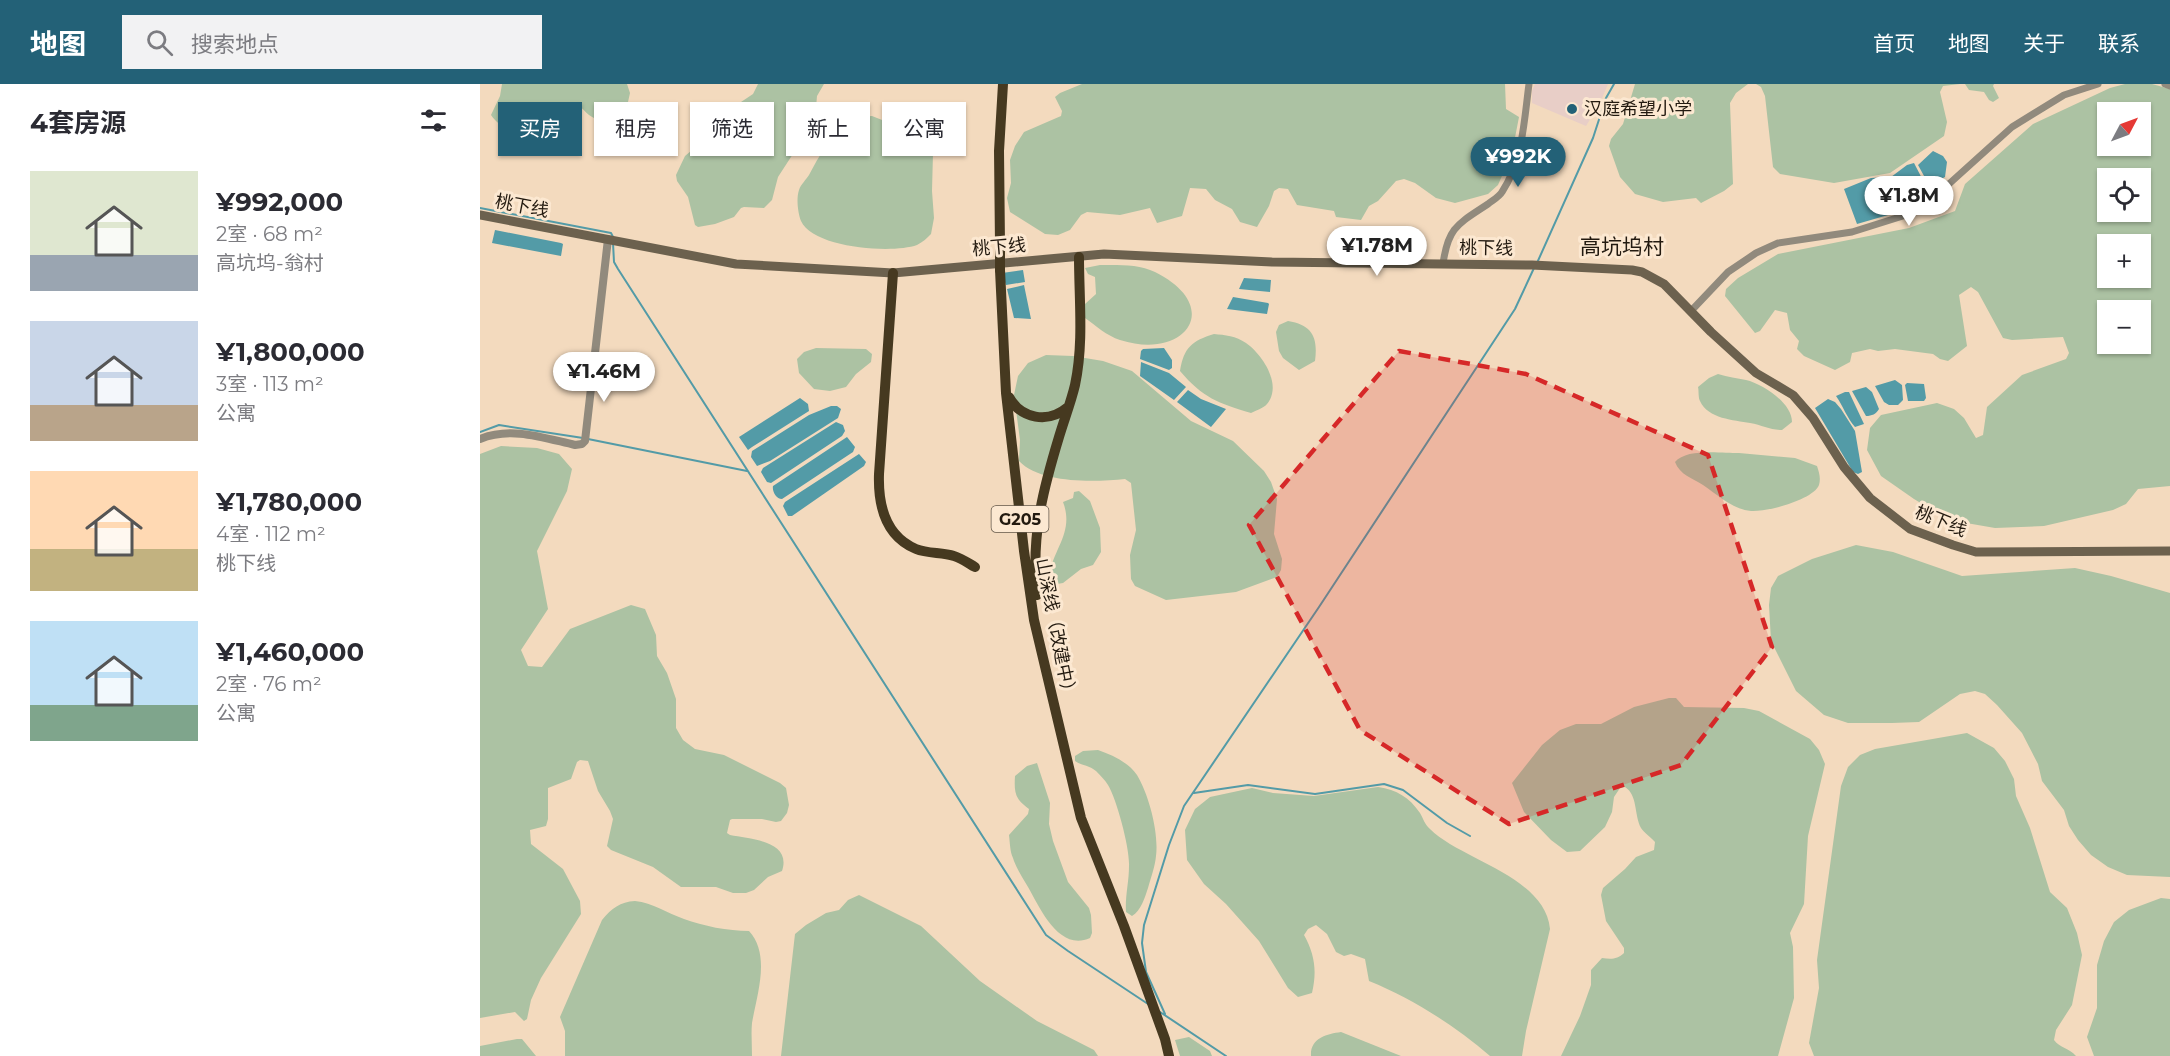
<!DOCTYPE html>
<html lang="zh">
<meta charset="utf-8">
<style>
:root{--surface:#fff;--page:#f2f2f3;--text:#2b2b33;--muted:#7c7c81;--accent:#236177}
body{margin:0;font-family:Montserrat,"Noto Sans SC",sans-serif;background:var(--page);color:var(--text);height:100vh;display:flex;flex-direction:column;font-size:22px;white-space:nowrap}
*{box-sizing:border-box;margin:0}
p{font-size:20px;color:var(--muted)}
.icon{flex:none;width:33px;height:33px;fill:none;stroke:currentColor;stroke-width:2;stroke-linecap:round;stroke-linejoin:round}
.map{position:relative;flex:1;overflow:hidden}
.panel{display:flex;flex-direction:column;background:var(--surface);width:480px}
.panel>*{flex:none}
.top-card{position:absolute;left:18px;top:18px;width:570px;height:54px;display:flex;gap:12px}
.needle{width:39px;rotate:49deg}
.buttons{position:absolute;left:1617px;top:18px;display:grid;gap:12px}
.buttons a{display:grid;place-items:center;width:54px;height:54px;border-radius:0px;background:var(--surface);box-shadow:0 2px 4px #0004;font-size:30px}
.price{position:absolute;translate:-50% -51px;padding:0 14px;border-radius:21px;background:#fff;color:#222;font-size:20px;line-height:39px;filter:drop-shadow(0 2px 3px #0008)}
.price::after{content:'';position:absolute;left:50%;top:36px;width:18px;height:14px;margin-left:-9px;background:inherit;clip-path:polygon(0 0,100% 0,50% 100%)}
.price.active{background:var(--accent);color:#fff}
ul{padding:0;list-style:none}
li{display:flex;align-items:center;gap:18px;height:150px;padding:0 30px}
li span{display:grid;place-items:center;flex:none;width:168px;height:120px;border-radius:0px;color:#555}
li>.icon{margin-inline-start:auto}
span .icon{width:72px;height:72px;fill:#fffc;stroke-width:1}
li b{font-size:26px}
h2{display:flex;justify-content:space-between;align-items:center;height:72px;padding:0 30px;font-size:26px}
.chip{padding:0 21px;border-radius:0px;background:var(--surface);box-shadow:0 2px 4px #0004;font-size:21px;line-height:54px}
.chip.active{background:var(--accent);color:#fff}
header{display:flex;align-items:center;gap:36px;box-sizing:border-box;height:84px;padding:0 30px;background:var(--accent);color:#fff}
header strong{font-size:28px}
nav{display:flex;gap:33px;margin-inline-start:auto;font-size:21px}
.search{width:420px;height:54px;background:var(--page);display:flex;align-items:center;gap:15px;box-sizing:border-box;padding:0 21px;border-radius:0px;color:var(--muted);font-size:22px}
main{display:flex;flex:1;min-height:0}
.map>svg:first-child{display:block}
.education{fill:#e8cec7}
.green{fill:#acc2a3;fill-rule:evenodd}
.water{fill:#539ba7}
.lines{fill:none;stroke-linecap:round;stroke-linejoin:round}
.stream{stroke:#539ba7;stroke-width:2}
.minor{stroke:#918a7d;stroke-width:7}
.tertiary{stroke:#918a7d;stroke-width:8}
.secondary{stroke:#6c614e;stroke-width:9}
.trunk{stroke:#463920;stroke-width:10}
.trunk-bridge{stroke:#463920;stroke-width:10}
.marked{fill:#d62828;fill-opacity:0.2;stroke:#d62828;stroke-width:4.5;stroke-dasharray:12 8;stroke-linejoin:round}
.poi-dot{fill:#236177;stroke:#fce8d1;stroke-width:2}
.labels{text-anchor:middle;stroke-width:6;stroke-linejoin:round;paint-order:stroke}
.shield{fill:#fce8d1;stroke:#64584a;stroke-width:1.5}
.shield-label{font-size:16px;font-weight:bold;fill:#231a10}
.poi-label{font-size:18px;fill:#231a10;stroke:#fce8d1;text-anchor:start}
.street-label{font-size:18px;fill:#231a10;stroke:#fce8d1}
.quarter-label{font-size:21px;fill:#231a10;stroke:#fce8d1}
</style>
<header>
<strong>地图</strong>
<div class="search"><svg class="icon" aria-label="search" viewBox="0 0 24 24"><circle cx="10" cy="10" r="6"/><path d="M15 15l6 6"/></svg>搜索地点</div>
<nav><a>首页</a><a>地图</a><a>关于</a><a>联系</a></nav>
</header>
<main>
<section class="panel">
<h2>4套房源<svg class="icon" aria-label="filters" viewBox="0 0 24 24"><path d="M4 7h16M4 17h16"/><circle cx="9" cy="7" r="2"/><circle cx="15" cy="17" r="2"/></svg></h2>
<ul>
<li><span style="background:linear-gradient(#dfe7d0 70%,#9aa5b1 0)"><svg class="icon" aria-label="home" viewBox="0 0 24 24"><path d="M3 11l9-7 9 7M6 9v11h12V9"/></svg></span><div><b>¥992,000</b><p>2室 · 68 m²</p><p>高坑坞-翁村</p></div></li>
<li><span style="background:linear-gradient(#c9d6e8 70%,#b9a48a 0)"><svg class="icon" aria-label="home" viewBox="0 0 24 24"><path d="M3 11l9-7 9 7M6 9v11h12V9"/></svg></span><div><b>¥1,800,000</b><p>3室 · 113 m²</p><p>公寓</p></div></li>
<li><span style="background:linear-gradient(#ffd9b3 65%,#c2b280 0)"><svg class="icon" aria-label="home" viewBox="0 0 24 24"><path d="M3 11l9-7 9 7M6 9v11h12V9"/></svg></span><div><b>¥1,780,000</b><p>4室 · 112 m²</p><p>桃下线</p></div></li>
<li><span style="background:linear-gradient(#bfe0f5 70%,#7fa58c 0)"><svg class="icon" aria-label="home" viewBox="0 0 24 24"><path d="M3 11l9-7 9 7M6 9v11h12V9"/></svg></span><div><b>¥1,460,000</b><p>2室 · 76 m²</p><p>公寓</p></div></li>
</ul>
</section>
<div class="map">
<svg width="1690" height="972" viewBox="0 0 1690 972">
<rect width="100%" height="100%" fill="#f3dabe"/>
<!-- education -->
<path class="education" d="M1055 0H1128L1115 31 1112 32 1106 42 1052 19V7Z"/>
<!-- green -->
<path class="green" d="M22 0H147L150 9 144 36C134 38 118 38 109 31 102 25 103 23 93 20 85 24 83 35 76 42 65 57 49 58 34 49 25 44 17 40 11 31L20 12Z
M278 0H344L337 12 335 36 298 93 292 116 284 124 264 123 261 124 254 133 235 140 218 143 215 141 208 113 197 97 196 91 205 72 218 61 229 44 243 30 273 10Z
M602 0H1025L1026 25 1039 33 1032 69 1018 101 1008 110 975 119 956 114 935 99 924 95 916 97 898 117 889 122 881 136 856 133 854 127 817 121 808 105 799 104 794 107 789 122 777 143 760 138 752 125 735 116 726 105 710 104 702 132 677 139 670 124 640 131 607 128 601 131 590 146 578 151 565 150 530 128 527 114 531 99 530 76 535 62 544 48 581 32 582 27 575 13 580 9Z
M1155 0H1268L1256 9 1250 19 1253 100 1244 107 1221 119 1216 114 1183 118 1155 110 1140 93 1129 62 1131 55 1143 40Z
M1276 0H1480L1463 2 1460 8 1467 38 1464 52 1410 89 1354 99 1300 90 1293 83 1285 12 1281 3Z
M1485 0H1514L1513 2 1519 14 1513 18 1509 16 1504 8 1489 6Z
M1645 0H1672L1690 5V402L1658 405 1646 420 1633 426 1564 442 1515 444 1469 436 1434 415 1401 392 1387 366 1390 344 1401 331 1457 319 1474 325 1484 334 1496 354 1503 351 1507 323 1542 291 1586 275 1589 269 1583 253 1532 256 1523 254 1498 208 1491 203 1479 211 1487 262 1468 277 1460 275 1453 270 1415 265 1398 267 1390 265 1372 269 1370 278 1355 286 1324 272 1317 265 1319 257 1310 246 1307 229 1295 226 1280 247 1275 249 1245 212 1246 205 1258 194 1298 170 1429 144 1475 127 1485 100 1553 40 1630 4ZM1628 28H1660V62H1628ZM1628 94H1660V128H1628ZM1628 160H1660V194H1628ZM1628 226H1660V260H1628Z
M392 32 440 51 453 69 452 107 454 134 451 150C447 154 443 158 437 161 412 170 333 164 321 137 318 129 316 115 319 106 321 100 326 96 329 91 339 72 350 53 366 40 374 33 383 33 392 32Z
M620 181C638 181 659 180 675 188 745 223 705 277 640 256 627 252 615 241 605 234V220L616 210 615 193 608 190 605 184Z
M808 237C833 241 838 254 835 277L819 286 803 274 799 267 796 248 799 241Z
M734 250C745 251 756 252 766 259 782 270 803 301 787 320 784 324 775 327 771 329 738 319 723 314 700 287 704 263 712 257 734 250Z
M336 264 386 265 392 270 391 278 376 290 366 303 350 307 334 305 319 289 317 275 324 268Z
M566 271 593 272 623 277 652 287 711 337 753 357 784 387 791 398 797 415 794 450 802 475 801 486 797 493 756 508 686 516 655 502 651 495 650 471 656 446 651 399 645 395C615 398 561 400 539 377L540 356 534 311 538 292 548 279Z
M1238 290C1248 293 1257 294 1266 296 1283 300 1312 319 1312 338L1302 346C1290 346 1282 341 1270 339 1254 336 1228 335 1220 317 1218 313 1219 307 1218 303L1229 294Z
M21 362 57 364 79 370 92 385 87 407 57 467 68 525 41 566 48 582 62 583 90 545 151 521 165 525 176 551 177 572 187 589 196 615V644L203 656 215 665 244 671 300 699 306 704 309 721 307 729 301 737 296 738 282 735H252L250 736 247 749 250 751C271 755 312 757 302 787L288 793 274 806 266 809H253L236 803H201L173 783 131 766 127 762 133 735 130 727 118 707 108 677 100 676 97 678 91 695 68 704V735L66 742 50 746 51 760 83 785 100 817 101 830 61 894 51 916 47 935 44 937 35 928 0 934V370Z
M1259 369 1315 374 1337 382C1339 388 1341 394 1339 401 1333 416 1287 428 1271 427 1252 425 1238 411 1223 401 1212 394 1200 391 1195 378 1206 364 1241 369 1259 369Z
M599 407 610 417 620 444 621 468 613 481 601 485 583 499 577 500 569 490C575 463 594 447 583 418L593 414 594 408Z
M1376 461 1413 468 1482 492 1595 484 1631 492 1690 509V793L1647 791 1628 783 1611 771 1598 756 1589 742 1584 726 1562 697 1558 680 1542 649 1517 621 1505 610 1495 607 1480 610 1439 638 1412 639H1368L1344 631 1316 607 1291 557 1289 521 1291 504 1298 492 1332 475Z
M1189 614H1196L1204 623 1264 624 1279 627 1330 655 1339 666 1345 680 1328 752 1324 820 1310 849 1313 863 1314 914 1298 972H1081L1100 932 1111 901V886L1122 874C1130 875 1137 876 1144 869V864L1126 837 1121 811 1123 804 1145 785 1156 773 1174 766 1175 758C1171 753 1164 749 1161 744 1154 731 1158 711 1145 703L1140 704 1134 713 1132 728 1125 743 1100 767 1087 768 1071 756 1044 728 1032 699 1062 661 1080 646 1096 640H1121L1154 623Z
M1487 649 1514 664 1525 677 1534 695 1536 712 1550 744 1570 808 1587 824 1597 849 1602 871 1592 921 1576 946 1574 956C1580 964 1589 964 1596 972H1334L1329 959 1339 904 1337 876 1361 702 1368 683 1380 671 1395 665Z
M618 666C632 671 648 678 657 691 669 711 679 749 676 772 675 783 671 793 668 804 665 813 661 827 652 832L646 828C645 812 649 798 649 782 650 765 637 716 628 701 625 696 620 691 616 687 609 681 602 682 595 677V672L603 667Z
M557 679 570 719 569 740 573 757 588 798 609 824 611 831 612 849 610 854C579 868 560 824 548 803 543 794 536 784 533 774 530 768 530 759 529 751L548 730 549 725C535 715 534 709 535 692L547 682Z
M898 703C917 706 929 713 940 729 943 734 945 741 950 745 981 776 1065 792 1070 845L1046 947 1042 972H1010C974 941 933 915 889 897L885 875 871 870 864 872 856 868 847 850 836 841 828 845 824 851C835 871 837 887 832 909L818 913 808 904 779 857 746 820 724 800 707 776 705 746 715 725 730 713 772 704 793 709 834 712Z
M379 811 441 842 500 897 557 937 614 966 618 972H301L315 850 326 841 346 829 359 826 368 816Z
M1681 814 1690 815V972H1614L1607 953 1617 924V881L1624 857 1634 838 1649 826Z
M155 817C173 819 187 829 204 835 223 842 248 847 269 847 291 871 277 910 272 939 271 949 272 961 272 972H85V947L80 933 122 836C132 824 140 818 155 817Z
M861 948 921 972H831C830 954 847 950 861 948Z
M709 953 730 967 732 972H700L695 956Z
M37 955H42L56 972H0V962Z"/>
<!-- water -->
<path class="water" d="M1453 67 1463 72 1467 78 1465 93 1449 101 1438 81Z
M1434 79 1448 106 1427 123 1415 129 1377 140 1364 105 1391 94 1411 93 1427 81Z
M15 146 81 159 83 160 81 172 12 159Z
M543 186 545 198 526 201 522 189Z
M764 194 791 196 790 208 759 205Z
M544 201 551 235 534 234 527 205Z
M753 213 788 219 789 220 787 230 747 225Z
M684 264 692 276V284L689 286 660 275 661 267 663 265Z
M661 278 689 289 706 303 694 316 660 292Z
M1415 296 1422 301 1423 316 1418 321H1409L1404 318 1395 302Z
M1427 299 1444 300 1446 314 1444 317H1428L1425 301Z
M1386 303 1392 308 1399 325C1396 330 1392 332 1386 332L1372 307Z
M708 306 721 315 746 325 731 343 697 318Z
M1365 308H1369L1384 340 1375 343C1367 334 1363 322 1356 312Z
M320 314 328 320 329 327 272 363 268 366 259 353Z
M1348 315 1355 318 1361 325 1375 347 1382 388 1378 390 1373 388 1335 324Z
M351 322H357L361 325 358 334 290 377 277 382 271 373 272 367 329 331Z
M356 338 363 341 365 347 362 352 291 399 287 398 281 388 283 384Z
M367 353 375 363 373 368 302 415C296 415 292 407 293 402Z
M379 370 386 378 384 382 312 432H308L303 422 305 418Z"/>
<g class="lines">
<!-- stream -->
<path class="stream" d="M0 124 131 149 133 153
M133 159 134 178 138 185 566 851 588 867 668 920
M1057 179 1113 54 1126 14 1134 0
M0 348 19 341 103 354
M108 355 267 387
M714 709 768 701 835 710 904 700 923 706 967 739 990 752
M680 928 746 972
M685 930 666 888 662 859 664 841 689 761 704 722 839 523 1035 225 1054 184"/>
<!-- minor -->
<path class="minor" d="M1685 0 1690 2
M963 180C968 143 978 140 1008 120 1013 116 1019 113 1022 108 1043 76 1044 37 1049 0
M1211 227 1248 188 1276 169 1298 159 1372 148 1426 131 1470 99 1532 43 1584 11 1618 0"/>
<!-- tertiary -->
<path class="tertiary" d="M0 355C31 342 64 354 95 361L102 360 105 357 128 155"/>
<!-- secondary -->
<path class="secondary" d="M0 131 256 180 413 189 624 170 792 178 1052 181 1152 186 1162 188 1184 200 1231 248 1276 289 1313 311 1333 334 1364 383 1390 414 1430 445 1473 461 1496 468 1690 467"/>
<!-- trunk -->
<path class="trunk" d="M520 161 519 67 523 0
M520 186 526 309 544 467 554 536 601 734 644 842 685 955 689 972
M413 189 399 390C398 420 405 452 436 465 448 470 462 468 474 472 481 474 488 479 495 483
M529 313C541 335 568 340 588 323
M557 511C551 453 562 409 579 353 584 336 591 318 595 301 604 259 599 215 599 173"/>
<!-- trunk-bridge -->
<path class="trunk-bridge" d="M520 186V161"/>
</g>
<!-- marked area -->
<path class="marked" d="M919 267 1046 290 1228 371 1292 563 1201 681 1029 740 880 646 769 441Z"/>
<!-- markers -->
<circle class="poi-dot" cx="1092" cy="25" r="6"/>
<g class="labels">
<!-- shield labels -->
<rect class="shield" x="511.5" y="422" width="57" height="26" rx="4.5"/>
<g class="shield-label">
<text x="540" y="441">G205</text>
</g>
<!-- poi labels -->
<g class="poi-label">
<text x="1104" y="31">汉庭希望小学</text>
</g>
<!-- street labels -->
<g class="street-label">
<text transform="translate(42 122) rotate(11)" y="6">桃下线</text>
<text transform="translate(519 163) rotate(-5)" y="6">桃下线</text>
<text transform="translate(1006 164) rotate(1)" y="6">桃下线</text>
<text transform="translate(1461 437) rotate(22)" y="6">桃下线</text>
<text transform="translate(576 545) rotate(79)" y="6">山深线（改建中）</text>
</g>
<!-- quarter labels -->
<g class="quarter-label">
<text x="1142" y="170">高坑坞村</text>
</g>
</g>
</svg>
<div class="buttons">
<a><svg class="needle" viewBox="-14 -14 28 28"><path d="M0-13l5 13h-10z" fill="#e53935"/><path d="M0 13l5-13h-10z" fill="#7c7c81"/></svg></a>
<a><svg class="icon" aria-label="locate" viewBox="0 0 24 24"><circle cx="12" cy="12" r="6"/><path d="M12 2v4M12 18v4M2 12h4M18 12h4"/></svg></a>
<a>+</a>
<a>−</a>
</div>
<b class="price active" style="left:1038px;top:104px">¥992K</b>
<b class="price" style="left:1429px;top:143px">¥1.8M</b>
<b class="price" style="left:897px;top:193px">¥1.78M</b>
<b class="price" style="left:124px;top:319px">¥1.46M</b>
<div class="top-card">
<a class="chip active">买房</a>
<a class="chip">租房</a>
<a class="chip">筛选</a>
<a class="chip">新上</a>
<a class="chip">公寓</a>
</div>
</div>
</main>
